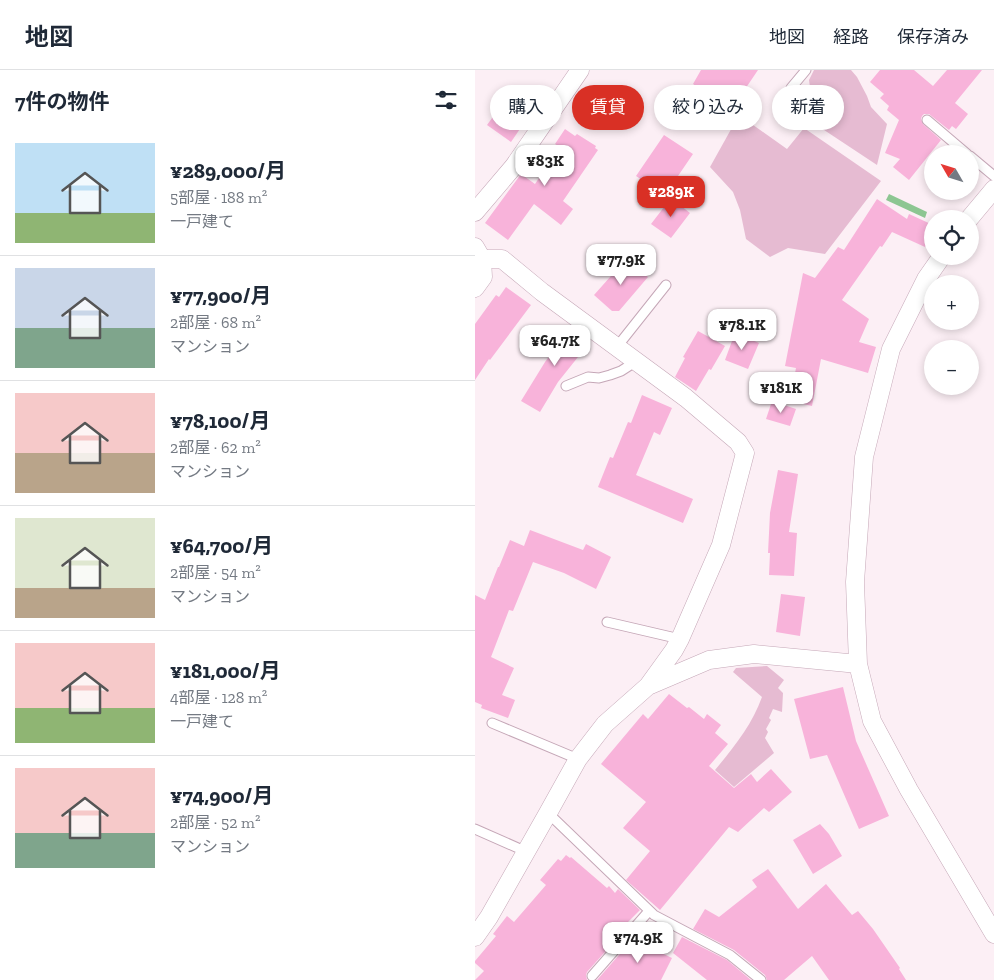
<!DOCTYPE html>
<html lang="ja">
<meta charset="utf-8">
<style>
:root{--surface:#fff;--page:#f2f2f3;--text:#1f2937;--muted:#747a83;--line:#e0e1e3;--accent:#d93025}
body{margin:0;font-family:"Zilla Slab","Noto Sans JP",serif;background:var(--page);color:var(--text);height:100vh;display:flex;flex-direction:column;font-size:19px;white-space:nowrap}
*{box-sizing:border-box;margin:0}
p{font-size:16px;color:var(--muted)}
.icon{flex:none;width:28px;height:28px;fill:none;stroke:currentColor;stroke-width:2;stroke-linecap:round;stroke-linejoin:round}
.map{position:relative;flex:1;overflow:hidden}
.sheet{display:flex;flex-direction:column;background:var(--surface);width:475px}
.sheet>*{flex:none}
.banner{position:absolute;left:15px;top:15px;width:429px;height:45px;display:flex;gap:10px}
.needle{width:32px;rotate:309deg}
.fabs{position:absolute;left:449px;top:75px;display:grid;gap:10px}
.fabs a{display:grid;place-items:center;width:55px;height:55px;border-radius:50%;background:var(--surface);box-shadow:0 2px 8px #0003;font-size:25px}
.price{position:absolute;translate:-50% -42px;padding:0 11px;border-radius:10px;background:#fff;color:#222;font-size:16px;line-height:32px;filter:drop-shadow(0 1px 2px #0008)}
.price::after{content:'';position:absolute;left:50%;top:30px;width:15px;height:11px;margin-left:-8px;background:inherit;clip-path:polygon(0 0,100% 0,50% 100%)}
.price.on{background:var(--accent);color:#fff}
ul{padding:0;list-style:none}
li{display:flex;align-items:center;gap:15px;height:125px;padding:0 15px}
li+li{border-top:1px solid var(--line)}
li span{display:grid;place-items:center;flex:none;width:140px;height:100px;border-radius:0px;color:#555}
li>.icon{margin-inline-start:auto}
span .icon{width:60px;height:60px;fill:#fffc;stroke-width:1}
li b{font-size:21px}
h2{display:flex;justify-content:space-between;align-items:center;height:60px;padding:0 15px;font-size:21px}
.tag{padding:0 18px;border-radius:22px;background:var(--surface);box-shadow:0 2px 8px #0003;font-size:18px;line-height:45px}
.tag.on{background:var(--accent);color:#fff}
header{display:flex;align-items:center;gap:30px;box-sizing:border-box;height:70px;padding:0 25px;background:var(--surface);border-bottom:1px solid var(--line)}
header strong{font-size:24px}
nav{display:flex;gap:28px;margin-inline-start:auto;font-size:18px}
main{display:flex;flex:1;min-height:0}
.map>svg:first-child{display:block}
.green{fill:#e6bbd2}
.water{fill:#8dc692}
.building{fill:#f8b3da}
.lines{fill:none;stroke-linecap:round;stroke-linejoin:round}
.service-casing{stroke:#c5a7b7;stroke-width:11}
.minor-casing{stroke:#c5a7b7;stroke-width:19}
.service{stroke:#fff;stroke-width:9}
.minor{stroke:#fff;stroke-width:18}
</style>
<header>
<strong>地図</strong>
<nav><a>地図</a><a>経路</a><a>保存済み</a></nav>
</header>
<main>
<section class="sheet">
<h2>7件の物件<svg class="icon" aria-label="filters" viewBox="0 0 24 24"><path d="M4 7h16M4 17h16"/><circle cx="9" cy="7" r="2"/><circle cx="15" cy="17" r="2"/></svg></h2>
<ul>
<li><span style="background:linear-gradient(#bfe0f5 70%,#8fb573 0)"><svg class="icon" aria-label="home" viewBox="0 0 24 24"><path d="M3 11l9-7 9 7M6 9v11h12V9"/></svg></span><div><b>¥289,000/月</b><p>5部屋 · 188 m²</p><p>一戸建て</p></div></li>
<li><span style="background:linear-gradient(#c9d6e8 60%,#7fa58c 0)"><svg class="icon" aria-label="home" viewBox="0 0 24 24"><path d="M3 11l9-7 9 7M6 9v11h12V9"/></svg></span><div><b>¥77,900/月</b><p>2部屋 · 68 m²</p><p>マンション</p></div></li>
<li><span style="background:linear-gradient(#f6c9c9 60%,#b9a48a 0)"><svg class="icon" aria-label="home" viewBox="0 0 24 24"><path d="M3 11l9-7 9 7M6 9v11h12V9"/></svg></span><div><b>¥78,100/月</b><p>2部屋 · 62 m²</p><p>マンション</p></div></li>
<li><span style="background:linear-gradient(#dfe7d0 70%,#b9a48a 0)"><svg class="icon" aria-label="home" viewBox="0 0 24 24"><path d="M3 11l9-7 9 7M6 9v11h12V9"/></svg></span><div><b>¥64,700/月</b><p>2部屋 · 54 m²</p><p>マンション</p></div></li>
<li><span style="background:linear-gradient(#f6c9c9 65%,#8fb573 0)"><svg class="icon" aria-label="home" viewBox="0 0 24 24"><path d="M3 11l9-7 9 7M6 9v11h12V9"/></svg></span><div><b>¥181,000/月</b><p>4部屋 · 128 m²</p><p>一戸建て</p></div></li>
<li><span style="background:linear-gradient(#f6c9c9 65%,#7fa58c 0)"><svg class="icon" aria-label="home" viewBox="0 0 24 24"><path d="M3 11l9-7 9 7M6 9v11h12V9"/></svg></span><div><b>¥74,900/月</b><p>2部屋 · 52 m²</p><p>マンション</p></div></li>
</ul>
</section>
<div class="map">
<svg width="519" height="910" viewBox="0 0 519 910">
<rect width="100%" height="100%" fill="#fceff5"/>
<!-- green -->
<path class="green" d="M339 0H376L382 7 392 26 396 37 412 54 402 95 340 54 334 10Z
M264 45 312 79 329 58 406 111 350 184 313 178 295 187 271 169 265 140 258 122 235 97Z
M292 596 309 610 303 618 308 623 307 642 298 639 294 648 296 650 291 659 293 662 290 668 299 683 259 717 240 700C259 677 277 655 287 627L258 602 261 598Z"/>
<!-- water -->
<path class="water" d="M414 124 452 142 450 148 411 130Z"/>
<!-- building -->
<path class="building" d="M226 0H283L256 40 218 14Z
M405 0H439L458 16 472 0H507L480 33 493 44 481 59 477 56 474 60 454 44H449L447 46 446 49 448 54 466 70 434 110 418 97 425 89 410 83 424 50 412 40 414 36 405 28 409 24 395 12Z
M25 37 49 53 36 72 12 55Z
M90 59 100 66 102 64 121 76 120 78 123 80 88 131 98 139 86 155 59 134 33 170 10 153 46 104 60 114 85 77 80 74Z
M189 65 218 84 190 125 161 106Z
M196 128 215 143 196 168 176 154Z
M402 129 432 149 434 144 458 155V161L450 177 417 162 407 177 405 176 367 230 394 249 384 272 401 277 393 303 346 289 337 336 315 331 321 298 310 296 328 203 340 208 363 177 369 180Z
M152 188 173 207 144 241H137L119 225Z
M31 217 56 235 15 290 14 289 0 310V254L21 225 24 227Z
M97 258 112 270 108 275 111 277 83 312 65 342 46 331 70 292 76 284 71 280 87 259 93 263Z
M223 261 250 276 236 300 234 299 221 321 200 307 210 288 208 287Z
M260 263 284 273 273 299 250 290Z
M167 325 197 338 185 365 179 362 161 405 218 429 208 453 123 417 135 387 138 388 153 352 156 353Z
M297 331 321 339 315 356 291 349Z
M303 400 323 404 314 462 322 463 319 506 294 505 295 483H293L295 443Z
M55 460 108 480 111 474 136 487 121 519 89 503 58 492 38 541 34 540 16 587 39 598 27 625 40 630 33 648 6 638 7 635 0 632V525L10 530 23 497H24L35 470 49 476Z
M306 524 330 527 325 566 301 562Z
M368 617 381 671 414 746 384 759 352 685 335 689 319 629Z
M194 624 212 638 214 637 229 649 232 644 246 655 240 663 253 674 234 696 259 718 276 704 282 712 296 699 317 722 294 742 289 738 263 762 254 757 185 840 151 810 175 781 148 758 171 732 126 694 168 644 173 649Z
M345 754 354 764 367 786 338 804 318 770Z
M91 785 95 788 96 787 132 818 134 816 140 823 143 819 165 840 143 862 146 864 112 902 111 905 112 910H0L9 901 0 893V891L21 866 18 864 32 846 39 852 71 815 65 810 83 789 86 791Z
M293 799 323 839 351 814 377 845 383 841 398 859 425 898 424 899 431 910H354L337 886 309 910H292L290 905 259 880 218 859 230 839 244 847 282 817 277 810Z
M207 867 252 890 276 910H232L198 883Z
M158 869 197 888 186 910H122Z"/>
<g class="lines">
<!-- service casing -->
<g class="service-casing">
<path id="service" d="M316 18 331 0
M452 50 492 84
M495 86 519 106
M141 278 191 215
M91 316 113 307 124 308 135 305 146 301 160 292
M132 552 205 569
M17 653 103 689
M73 743 179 845 255 885 286 910
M0 759 52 782
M117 906 174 841"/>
</g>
<!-- minor casing -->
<g class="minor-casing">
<path id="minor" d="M0 142 39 96 105 0
M494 149 519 119
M0 177 7 189 8 207 0 218
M467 186 451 209 416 279 389 387 380 512 383 594 397 651 434 720 519 864
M173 616 234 590 279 584 383 594
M0 867 14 847 73 743 103 689 130 654 173 616 199 580 205 569 246 475 270 383 263 372 211 328 67 222 27 189H7"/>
</g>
<!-- service -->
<use href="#service" class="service"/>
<!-- minor -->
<use href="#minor" class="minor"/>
</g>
</svg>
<div class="fabs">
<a><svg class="needle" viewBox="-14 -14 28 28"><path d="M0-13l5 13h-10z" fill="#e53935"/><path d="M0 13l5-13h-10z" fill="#747a83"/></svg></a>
<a><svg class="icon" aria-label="locate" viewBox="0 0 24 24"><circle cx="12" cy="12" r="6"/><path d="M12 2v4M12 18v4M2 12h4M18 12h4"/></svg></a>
<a>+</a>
<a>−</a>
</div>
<b class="price" style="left:70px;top:117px">¥83K</b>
<b class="price on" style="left:196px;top:148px">¥289K</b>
<b class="price" style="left:146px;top:216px">¥77.9K</b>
<b class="price" style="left:267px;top:281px">¥78.1K</b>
<b class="price" style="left:80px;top:297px">¥64.7K</b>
<b class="price" style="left:306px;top:344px">¥181K</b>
<b class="price" style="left:163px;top:894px">¥74.9K</b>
<div class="banner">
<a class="tag">購入</a>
<a class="tag on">賃貸</a>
<a class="tag">絞り込み</a>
<a class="tag">新着</a>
</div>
</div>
</main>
